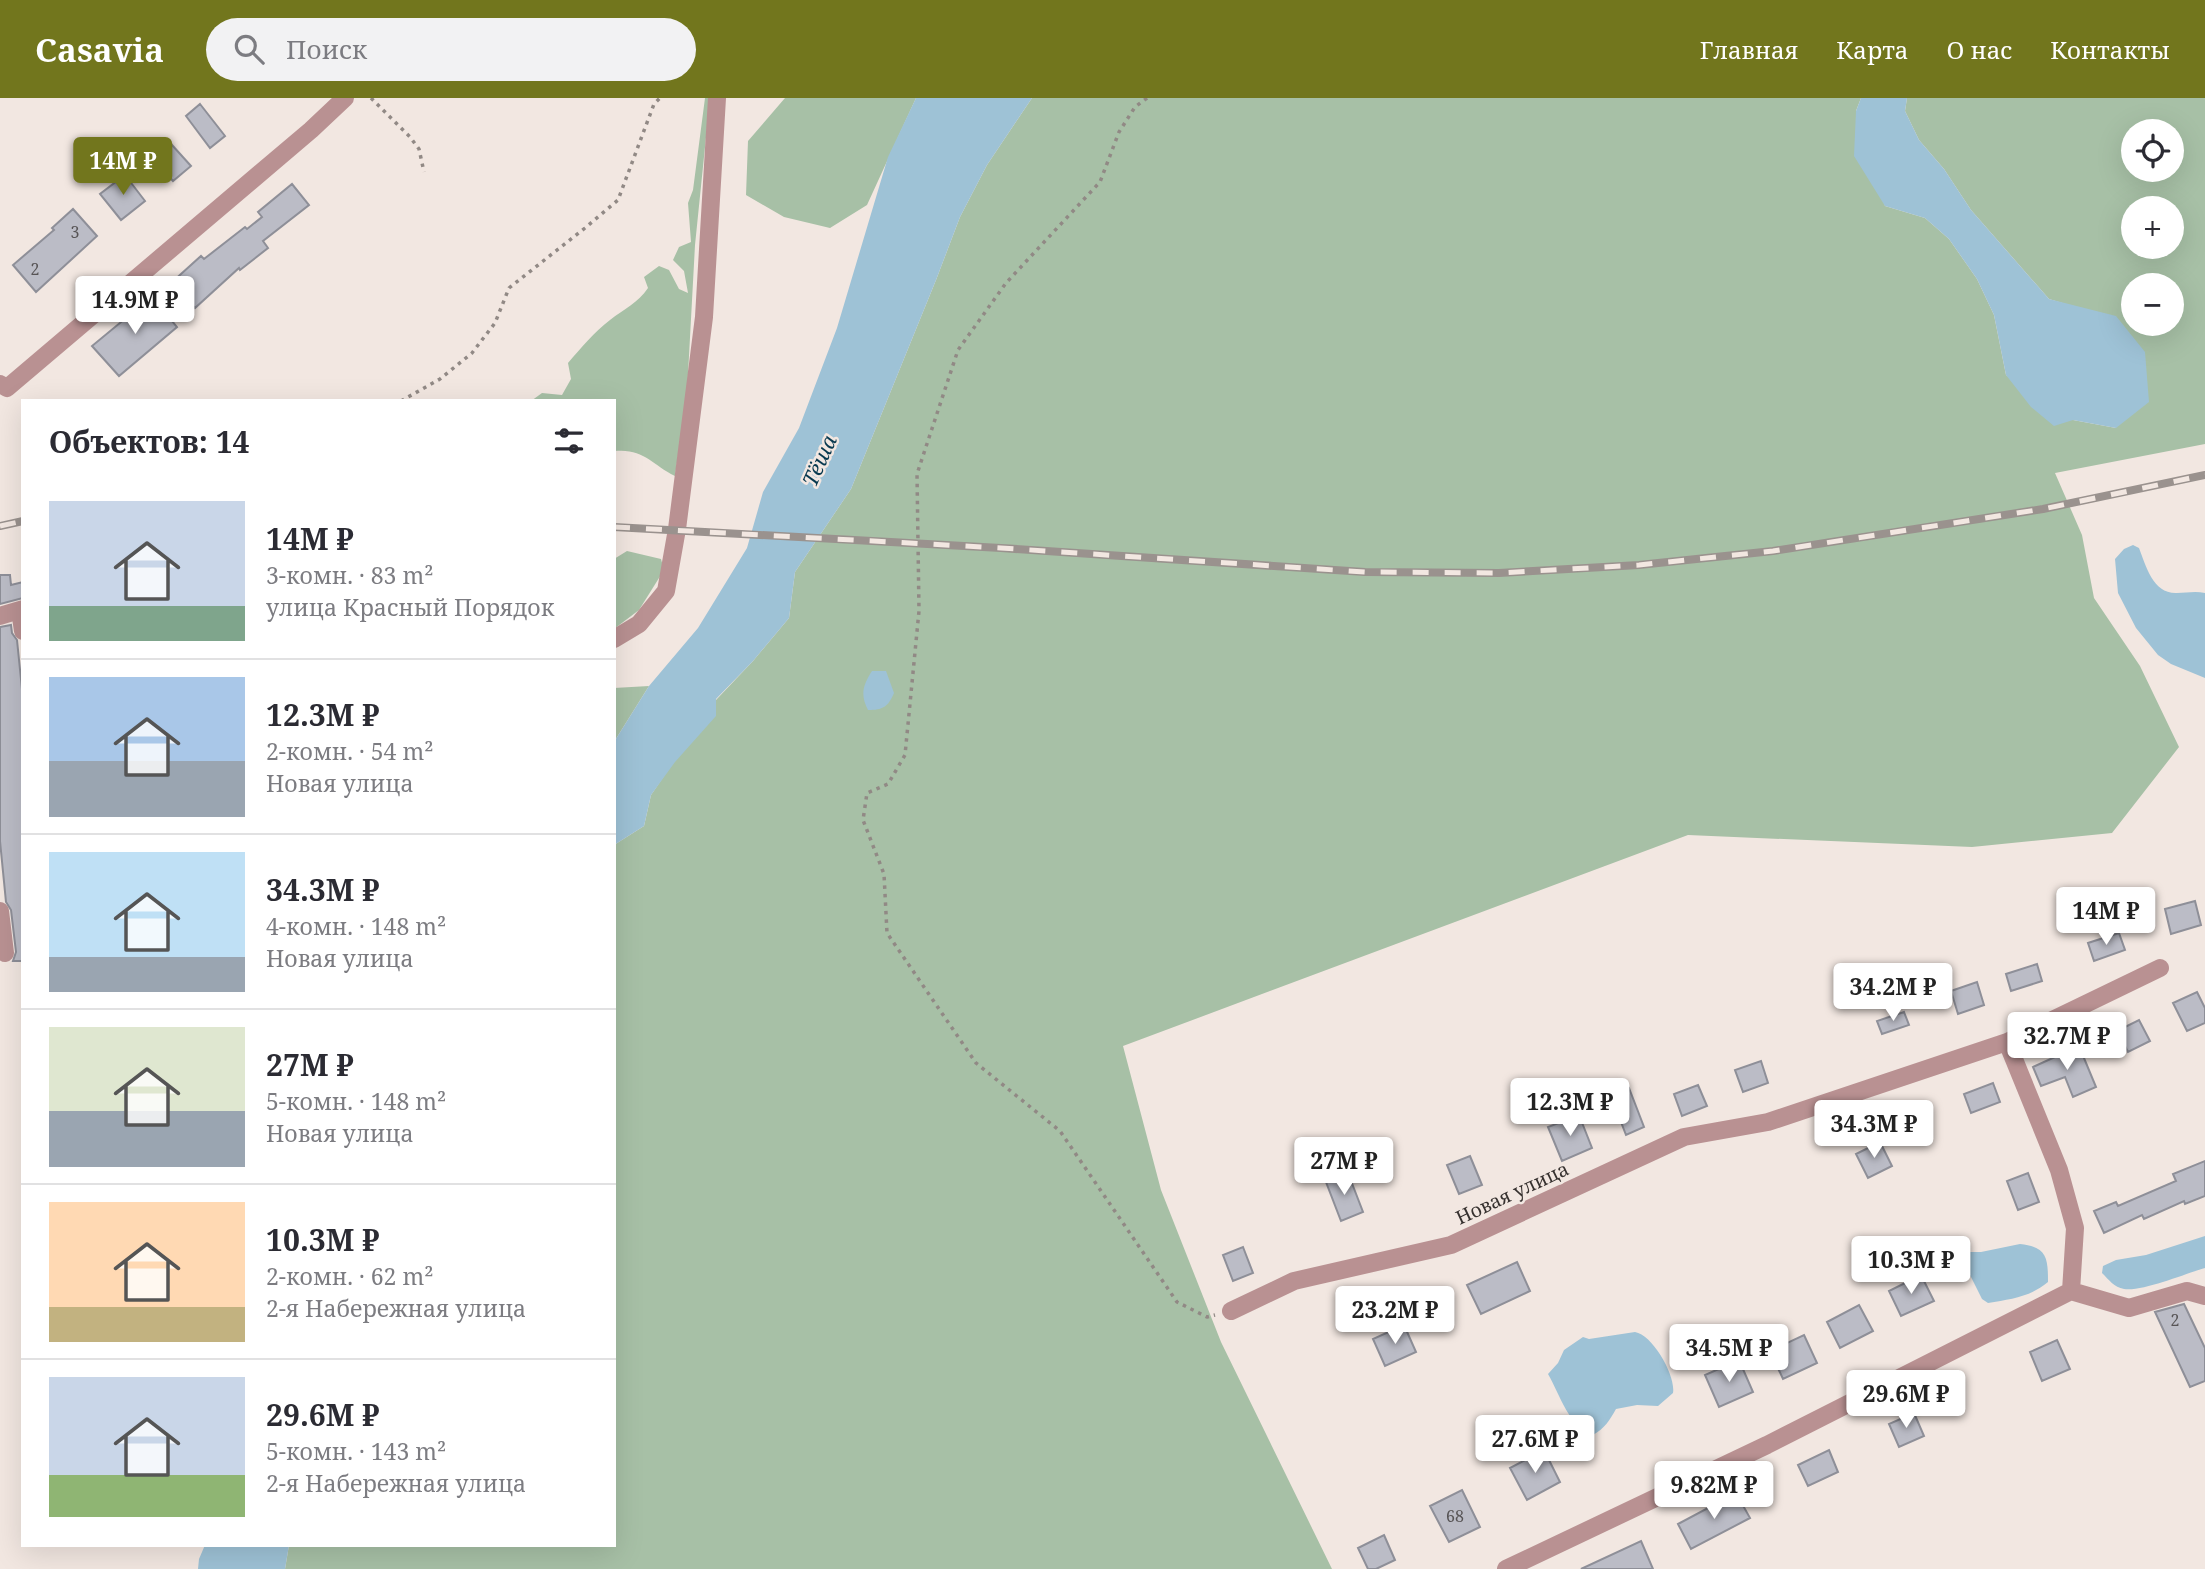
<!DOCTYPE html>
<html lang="ru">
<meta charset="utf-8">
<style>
:root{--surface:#fff;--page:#f2f2f3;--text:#2b2b33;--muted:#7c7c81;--line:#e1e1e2;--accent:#72761d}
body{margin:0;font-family:"Noto Serif",serif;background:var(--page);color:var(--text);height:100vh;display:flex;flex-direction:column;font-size:26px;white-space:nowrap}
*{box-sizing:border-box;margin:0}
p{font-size:23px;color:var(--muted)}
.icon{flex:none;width:38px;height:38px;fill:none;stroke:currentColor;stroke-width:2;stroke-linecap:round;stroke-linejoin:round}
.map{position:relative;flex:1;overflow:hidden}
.panel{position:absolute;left:21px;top:301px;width:595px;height:1148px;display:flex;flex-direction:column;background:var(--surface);border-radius:0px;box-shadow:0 7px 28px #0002}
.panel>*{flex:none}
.controls{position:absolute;left:2121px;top:21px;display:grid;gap:14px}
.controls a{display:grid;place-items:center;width:63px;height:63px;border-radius:50%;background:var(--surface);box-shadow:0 7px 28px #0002;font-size:35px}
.price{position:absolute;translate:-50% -60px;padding:0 16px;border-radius:7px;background:#fff;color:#222;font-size:23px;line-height:46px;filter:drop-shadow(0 2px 4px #0008)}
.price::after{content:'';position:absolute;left:50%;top:42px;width:21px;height:16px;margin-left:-10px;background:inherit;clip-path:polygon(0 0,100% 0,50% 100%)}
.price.active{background:var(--accent);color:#fff}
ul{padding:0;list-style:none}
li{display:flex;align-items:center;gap:21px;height:175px;padding:0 28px}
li+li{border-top:2px solid var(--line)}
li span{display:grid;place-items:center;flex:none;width:196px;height:140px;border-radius:0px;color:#555}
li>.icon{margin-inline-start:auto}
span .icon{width:84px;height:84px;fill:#fffc;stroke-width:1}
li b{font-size:30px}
h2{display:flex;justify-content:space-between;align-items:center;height:84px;padding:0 28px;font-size:30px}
header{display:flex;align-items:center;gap:42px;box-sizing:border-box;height:98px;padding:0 35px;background:var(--accent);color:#fff}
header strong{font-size:33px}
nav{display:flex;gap:38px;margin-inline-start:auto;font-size:24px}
.search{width:490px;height:63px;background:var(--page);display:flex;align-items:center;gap:18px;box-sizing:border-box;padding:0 24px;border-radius:38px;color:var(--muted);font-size:26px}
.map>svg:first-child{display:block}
.green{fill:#a7c0a6;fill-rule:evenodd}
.water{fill:#9ec2d6}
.building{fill:#bbbcc6;stroke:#8e8f98;stroke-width:2}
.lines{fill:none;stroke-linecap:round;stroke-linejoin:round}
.path{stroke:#918985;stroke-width:3.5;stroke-dasharray:3.5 5;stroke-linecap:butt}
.minor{stroke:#b99192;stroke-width:18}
.rail-casing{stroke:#9a928e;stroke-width:8}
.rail{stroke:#f2e7e1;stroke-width:5;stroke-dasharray:16;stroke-linecap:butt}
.labels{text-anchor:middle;stroke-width:5;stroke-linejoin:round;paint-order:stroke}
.number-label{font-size:16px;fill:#575455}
.street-label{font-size:19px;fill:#36312f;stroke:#f2e7e1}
.water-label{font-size:21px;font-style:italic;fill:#08394f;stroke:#f2e7e1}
</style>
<header>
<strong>Casavia</strong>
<div class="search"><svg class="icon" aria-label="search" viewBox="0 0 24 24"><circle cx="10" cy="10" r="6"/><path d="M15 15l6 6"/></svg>Поиск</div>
<nav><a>Главная</a><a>Карта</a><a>О нас</a><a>Контакты</a></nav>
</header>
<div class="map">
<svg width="2205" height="1471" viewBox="0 0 2205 1471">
<rect width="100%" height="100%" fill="#f2e7e1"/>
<!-- green -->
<path class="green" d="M705 0H710L695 147 687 295 675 378C651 366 644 350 614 353V303H531L542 295 562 297 571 281 568 265C581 250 594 234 610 222 624 211 638 205 648 190L644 179 659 168 669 172 679 191 688 195 684 173 673 162 679 149 691 144 688 105 693 92Z
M785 0H916L867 107 830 130 784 119 746 97 748 43Z
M1032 0H1861L1856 13 1885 108 1925 120 1949 141 1977 181 1994 217 2006 277 2073 322 2116 330 2072 208 2049 201 1971 112 1944 71 1919 42 1905 13 1907 0H2205V346L2055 375 2082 437 2094 500 2140 568 2179 649 2112 735 1972 749 1688 737 1123 948 1161 1092 1221 1244 1332 1471H285L289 1447H614V747L644 728 651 697 716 602 753 563 789 520 795 474 851 391 936 182 960 119 987 67ZM2133 33H2172V72H2133ZM2133 110H2172V149H2133ZM2133 187H2172V226H2133Z
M627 453 661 461 664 472 639 512 614 531V461Z
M649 588 614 644V590Z"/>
<!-- water -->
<path class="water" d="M916 0H1032L987 67 960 119 936 182 851 391 795 474 789 520 753 563 716 601V618L675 664 651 697 644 728 614 747V644L649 588 698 530 747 450 763 394 799 330 837 230 888 59Z
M1861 0H1907L1905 13 1919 42 1944 71 1971 112 2049 201 2116 218 2145 254 2149 304 2116 330 2073 322 2054 328 2031 309 2006 277 1994 217 1977 181 1949 141 1925 120 1885 108 1854 58 1856 13Z
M2133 447 2139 450C2146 468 2153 496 2177 495 2186 495 2195 493 2205 495V580L2171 566 2158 557 2136 530 2118 495 2115 461 2124 451Z
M872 573H886L894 595C888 609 883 612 868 612 860 597 863 587 872 573Z
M2205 1138V1170C2187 1175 2142 1194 2124 1191 2114 1189 2109 1182 2102 1175L2103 1168 2116 1162 2146 1157Z
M2020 1146C2047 1149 2048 1160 2048 1184 2030 1199 2011 1201 1988 1205L1982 1201 1962 1161 1967 1154H1981Z
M1635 1234C1653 1237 1676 1278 1673 1295L1658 1308 1637 1307 1616 1311C1610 1322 1604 1331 1593 1337 1569 1329 1560 1297 1548 1276L1558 1265 1564 1252 1583 1239 1589 1241Z
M205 1447H289L285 1471H198L199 1461Z"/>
<!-- building -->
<path class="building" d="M200 6 225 38 210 50 186 18Z
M172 47 191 68 173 83 154 62Z
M125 77 145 103 121 122 100 96Z
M292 86 309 107 263 143 268 150 240 172 239 170 195 210 171 185 201 158 204 161 245 129 247 131 262 119 258 114Z
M73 111 97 138 36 194 13 167 54 132 52 130Z
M149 201H154L177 229 119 278 92 248Z
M0 477H10L11 487 23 484V500L0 506Z
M11 527 12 535 17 542 23 601V863H13L16 854 11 812 6 804 0 743V529Z
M2195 803 2201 827 2171 836 2165 811Z
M2119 835 2125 852 2094 863 2088 845Z
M2037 866 2042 883 2011 893 2006 876Z
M1977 884 1984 907 1958 916 1951 893Z
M2197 894 2205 910V925L2187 933 2173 905Z
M1904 914 1909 927 1882 936 1877 923Z
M2139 922 2150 943 2128 954 2117 933Z
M2079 948 2096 989 2073 999 2065 979 2041 988 2033 969Z
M1761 963 1768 985 1743 994 1735 972Z
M1993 985 2000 1004 1971 1015 1964 996Z
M1698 987 1707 1008 1682 1018 1674 996Z
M1629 990 1644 1029 1626 1037 1611 998Z
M1579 1017 1592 1050 1562 1063 1548 1029Z
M1880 1044 1892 1068 1868 1080 1856 1056Z
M1470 1058 1482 1087 1459 1096 1447 1067Z
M2205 1063V1098L2185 1106 2184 1103 2144 1121 2142 1117 2104 1135 2094 1113 2116 1104 2118 1108 2176 1083 2173 1076Z
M1348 1075 1363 1114 1341 1123 1326 1084Z
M2028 1075 2039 1104 2018 1112 2007 1083Z
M1243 1149 1253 1175 1233 1183 1223 1157Z
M1517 1164 1530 1193 1481 1216 1467 1187Z
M1921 1177 1934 1203 1901 1218 1889 1193Z
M2184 1206 2205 1250V1283L2190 1289 2155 1214Z
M1859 1207 1873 1233 1840 1250 1827 1224Z
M1404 1227 1416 1254 1385 1268 1373 1241Z
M1804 1237 1817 1265 1783 1281 1770 1253Z
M2057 1242 2070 1271 2042 1283 2030 1254Z
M1739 1262 1753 1294 1719 1309 1705 1277Z
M1914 1315 1924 1338 1899 1349 1889 1326Z
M1544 1352 1560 1384 1527 1402 1510 1370Z
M1829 1352 1838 1374 1808 1388 1798 1367Z
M1462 1392 1480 1429 1449 1444 1430 1408Z
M1736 1395 1750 1420 1691 1451 1678 1426Z
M1384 1437 1395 1462 1376 1471H1368L1358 1450Z
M1641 1443 1653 1471H1581Z"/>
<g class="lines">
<!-- path -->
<path class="path" d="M371 0 410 39 419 51 424 74
M1147 0 1135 9 1119 34 1100 84 1006 185 958 252 917 376 919 513 905 657 888 686 867 695 863 722 884 776 887 835 976 965 1060 1033 1177 1204 1207 1219 1215 1217
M401 303 440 281 472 255 495 225 509 190 585 130 618 102 654 6 660 0"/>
<!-- minor -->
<path class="minor" d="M0 286 7 290 311 32 345 0
M20 512 23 533
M0 518 23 511
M614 541 639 526 666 493 677 431 704 219 717 0
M0 813 5 855
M2007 944 2059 1072 2075 1130 2071 1193
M2071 1193 2129 1210 2187 1193 2205 1198
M1231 1213 1294 1183 1451 1147 1684 1039 1768 1024 2007 944 2160 870
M1506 1471 1767 1347 2071 1193"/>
<!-- rail casing -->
<g class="rail-casing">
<path id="rail" d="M0 428 23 423
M614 429 1001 450 1365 474 1499 475 1639 467 1773 453 2043 411 2205 377"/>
</g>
<!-- rail -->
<use href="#rail" class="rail"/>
</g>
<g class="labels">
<!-- number labels -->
<g class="number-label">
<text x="75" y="140">3</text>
<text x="35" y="177">2</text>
<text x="2175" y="1228">2</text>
<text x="1455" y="1424">68</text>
</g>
<!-- street labels -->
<g class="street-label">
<text transform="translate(1512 1095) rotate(-25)" y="7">Новая улица</text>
</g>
<!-- water labels -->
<g class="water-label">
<text transform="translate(820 363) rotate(-66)" y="7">Тёша</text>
</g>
</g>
</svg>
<div class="controls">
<a><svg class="icon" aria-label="locate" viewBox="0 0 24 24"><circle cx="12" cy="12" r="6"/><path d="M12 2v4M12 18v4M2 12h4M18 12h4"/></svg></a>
<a>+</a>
<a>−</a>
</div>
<b class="price active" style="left:123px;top:99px">14M ₽</b>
<b class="price" style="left:135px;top:238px">14.9M ₽</b>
<b class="price" style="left:2106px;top:849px">14M ₽</b>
<b class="price" style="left:1893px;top:925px">34.2M ₽</b>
<b class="price" style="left:2067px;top:974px">32.7M ₽</b>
<b class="price" style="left:1570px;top:1040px">12.3M ₽</b>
<b class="price" style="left:1874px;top:1062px">34.3M ₽</b>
<b class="price" style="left:1344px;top:1099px">27M ₽</b>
<b class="price" style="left:1911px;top:1198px">10.3M ₽</b>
<b class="price" style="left:1395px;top:1248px">23.2M ₽</b>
<b class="price" style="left:1729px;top:1286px">34.5M ₽</b>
<b class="price" style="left:1906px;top:1332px">29.6M ₽</b>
<b class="price" style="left:1535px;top:1377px">27.6M ₽</b>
<b class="price" style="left:1714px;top:1423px">9.82M ₽</b>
<section class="panel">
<h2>Объектов: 14<svg class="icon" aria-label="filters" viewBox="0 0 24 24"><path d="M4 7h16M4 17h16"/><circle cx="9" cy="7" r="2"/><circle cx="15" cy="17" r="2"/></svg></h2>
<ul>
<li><span style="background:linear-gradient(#c9d6e8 75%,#7fa58c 0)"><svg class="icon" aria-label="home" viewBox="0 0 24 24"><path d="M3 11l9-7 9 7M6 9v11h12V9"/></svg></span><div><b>14M ₽</b><p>3-комн. · 83 m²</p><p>улица Красный Порядок</p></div></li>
<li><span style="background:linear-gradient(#a9c7e8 60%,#9aa5b1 0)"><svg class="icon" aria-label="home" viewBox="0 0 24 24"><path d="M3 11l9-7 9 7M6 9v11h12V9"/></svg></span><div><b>12.3M ₽</b><p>2-комн. · 54 m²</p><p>Новая улица</p></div></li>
<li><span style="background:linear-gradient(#bfe0f5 75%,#9aa5b1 0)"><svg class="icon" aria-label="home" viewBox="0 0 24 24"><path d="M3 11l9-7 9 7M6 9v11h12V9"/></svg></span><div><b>34.3M ₽</b><p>4-комн. · 148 m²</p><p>Новая улица</p></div></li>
<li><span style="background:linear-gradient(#dfe7d0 60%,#9aa5b1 0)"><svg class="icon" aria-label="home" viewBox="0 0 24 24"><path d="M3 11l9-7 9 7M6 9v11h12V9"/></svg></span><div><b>27M ₽</b><p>5-комн. · 148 m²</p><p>Новая улица</p></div></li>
<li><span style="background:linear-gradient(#ffd9b3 75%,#c2b280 0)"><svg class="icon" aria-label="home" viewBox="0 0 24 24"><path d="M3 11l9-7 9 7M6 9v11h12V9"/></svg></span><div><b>10.3M ₽</b><p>2-комн. · 62 m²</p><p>2-я Набережная улица</p></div></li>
<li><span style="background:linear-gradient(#c9d6e8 70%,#8fb573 0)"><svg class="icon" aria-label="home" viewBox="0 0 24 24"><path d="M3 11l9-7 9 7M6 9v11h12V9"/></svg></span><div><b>29.6M ₽</b><p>5-комн. · 143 m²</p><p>2-я Набережная улица</p></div></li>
</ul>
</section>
</div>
